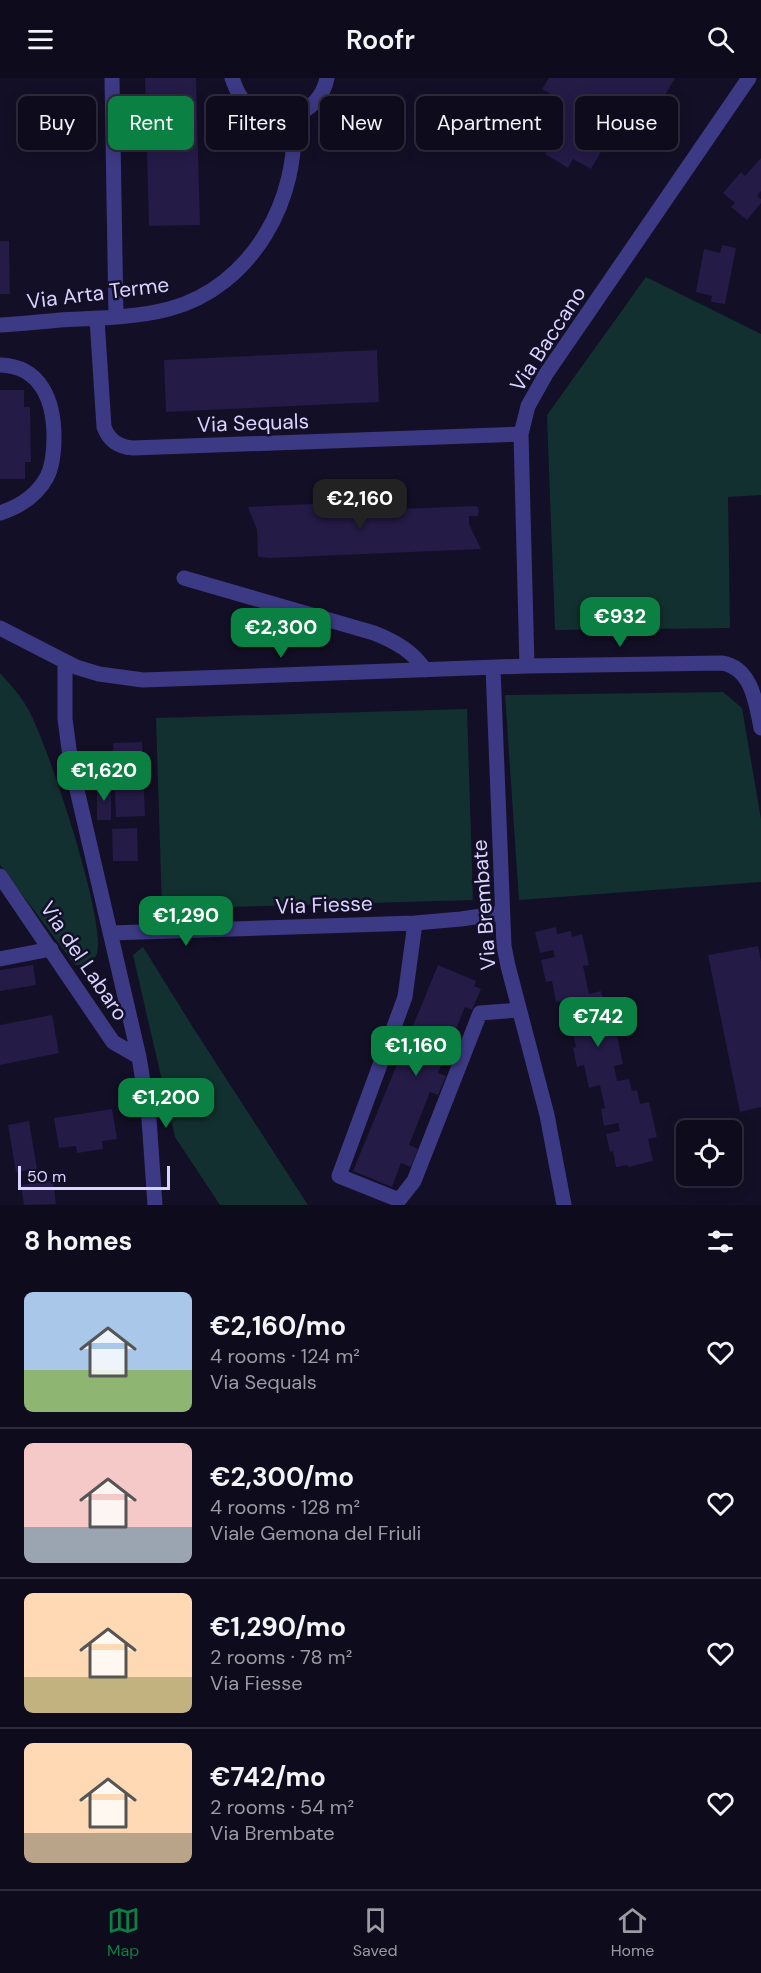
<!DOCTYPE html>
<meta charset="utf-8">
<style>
:root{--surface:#0e0b1c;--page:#1c1929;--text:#f1f3f6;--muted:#9b9ba3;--line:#2e2b3b;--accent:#0b8043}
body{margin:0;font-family:"DM Sans",sans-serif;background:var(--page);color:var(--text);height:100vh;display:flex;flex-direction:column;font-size:22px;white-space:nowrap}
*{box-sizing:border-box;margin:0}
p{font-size:20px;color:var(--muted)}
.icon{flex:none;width:33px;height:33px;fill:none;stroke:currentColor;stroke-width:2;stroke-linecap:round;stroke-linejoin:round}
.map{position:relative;height:1127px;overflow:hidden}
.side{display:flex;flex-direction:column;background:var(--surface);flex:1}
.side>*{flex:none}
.guide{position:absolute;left:18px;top:18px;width:726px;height:54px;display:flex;gap:12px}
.buttons{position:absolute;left:676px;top:1042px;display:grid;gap:12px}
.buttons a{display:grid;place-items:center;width:66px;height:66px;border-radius:9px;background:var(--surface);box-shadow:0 3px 15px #0003,0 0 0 2px var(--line);font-size:30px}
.scale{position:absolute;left:18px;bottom:15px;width:152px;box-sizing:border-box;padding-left:6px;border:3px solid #d9d4ff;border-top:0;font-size:16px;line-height:21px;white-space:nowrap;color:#d9d4ff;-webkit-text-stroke:4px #130f26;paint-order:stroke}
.price{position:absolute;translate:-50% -51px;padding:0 14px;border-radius:12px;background:var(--accent);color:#fff;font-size:20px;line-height:39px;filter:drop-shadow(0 2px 3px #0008)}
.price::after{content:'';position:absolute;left:50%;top:36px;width:18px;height:14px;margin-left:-9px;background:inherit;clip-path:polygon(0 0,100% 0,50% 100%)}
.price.on{background:#222;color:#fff}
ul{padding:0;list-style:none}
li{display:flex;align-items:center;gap:18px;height:150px;padding:0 24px}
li+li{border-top:2px solid var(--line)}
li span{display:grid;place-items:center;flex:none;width:168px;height:120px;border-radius:9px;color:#555}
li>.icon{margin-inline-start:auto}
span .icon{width:72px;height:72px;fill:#fffc;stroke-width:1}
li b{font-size:26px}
h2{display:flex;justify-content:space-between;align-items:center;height:72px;padding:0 24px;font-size:26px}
.chip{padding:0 21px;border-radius:9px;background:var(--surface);box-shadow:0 3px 15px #0003,0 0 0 2px var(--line);font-size:21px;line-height:54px}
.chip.on{background:var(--accent);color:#fff}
header{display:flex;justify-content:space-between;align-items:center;height:78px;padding:0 24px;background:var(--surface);font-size:27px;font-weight:600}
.tabs{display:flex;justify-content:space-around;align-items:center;height:84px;border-top:2px solid var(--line);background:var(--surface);font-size:16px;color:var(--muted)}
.tabs a{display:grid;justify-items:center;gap:3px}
.tabs .on{color:var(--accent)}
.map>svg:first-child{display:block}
.green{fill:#12302f}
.building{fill:#241b47}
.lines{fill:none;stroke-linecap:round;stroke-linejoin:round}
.minor{stroke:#3d3a85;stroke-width:15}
.labels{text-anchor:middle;stroke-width:5;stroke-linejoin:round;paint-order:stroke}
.street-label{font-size:21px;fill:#d9d4ff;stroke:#130f26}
</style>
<header><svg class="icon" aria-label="menu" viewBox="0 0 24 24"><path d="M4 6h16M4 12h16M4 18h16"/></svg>Roofr<svg class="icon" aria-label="search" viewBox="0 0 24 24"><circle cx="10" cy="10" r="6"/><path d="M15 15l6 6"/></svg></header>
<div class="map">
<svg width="761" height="1127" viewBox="0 0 761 1127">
<rect width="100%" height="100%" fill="#130f26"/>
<!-- green -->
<path class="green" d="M646 199 761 256V417L728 419 730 550 555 552 547 337Z
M0 595C10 606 21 618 28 631 47 664 107 844 97 875 94 885 84 887 75 887L0 787Z
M723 614 742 630 761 741V804L519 822 505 617Z
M467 631 473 822 162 831 156 640Z
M143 869 194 951 308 1127H220L175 1059 133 877Z"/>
<!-- building -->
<path class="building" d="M145 0H196L200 147 149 148Z
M549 0H675L659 27 650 21 627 59 614 51 591 91 573 81 568 90 545 76 549 70 540 65 544 57 538 54 550 34 543 30 550 18 560 24 561 22 542 11Z
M761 80V113L757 118 761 121V125L747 142 731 129 735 125 723 115 741 94 745 98Z
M0 163H9L10 216H0Z
M722 167 736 170 725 226 711 224 712 218 696 214 704 171 720 175Z
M377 272 379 324 166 334 164 282Z
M0 312H24V329H30L31 384H25V401H0Z
M372 423 373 432 476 428 479 430 478 438H469V446L481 471 270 480 258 479 257 452 248 429Z
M142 664 145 738 116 739 113 665Z
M97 706H111V742H97Z
M137 750 138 783H113L112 751Z
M556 849 557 856 571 853 572 859 582 856 589 887 583 888 589 916 601 913 607 939 613 938 623 986 614 988 617 1003 629 1001 632 1013 637 1012 640 1026 649 1024 657 1059 648 1061 653 1083 628 1089V1087L616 1089 613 1073 610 1074 606 1056 620 1053 618 1045 604 1048 601 1031 605 1030 600 1007 589 1010 584 987 577 989 573 970 576 969 566 922 556 924 552 903 546 904 541 882 555 879 553 872 540 875 535 854Z
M758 868 761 883V1029L740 1034 708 877Z
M33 887 36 907 0 913V892Z
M438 887 476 903 474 908 481 911 472 932 465 929 438 995 446 998 438 1017 430 1014 409 1067 418 1071 411 1089 401 1085 392 1109 353 1093Z
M52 937 59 975 0 987V947Z
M112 1031 117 1061 102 1063 103 1071 77 1075 76 1068 59 1070 54 1040Z
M29 1043 37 1091 16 1094 8 1047Z
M53 1103 56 1126 24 1127 21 1107Z"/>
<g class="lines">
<!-- minor -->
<path class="minor" d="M112 0 116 239
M232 0C236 11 240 21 249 29 277 52 320 36 327 0
M97 241 104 349C109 363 119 369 133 370L521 356
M0 247C20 246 40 244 60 242 96 240 134 240 169 231 252 209 301 120 293 38
M0 287C41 288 54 323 54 359 54 372 53 387 47 399 37 417 19 429 0 435
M184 500 374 555C394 563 413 573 425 592
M0 550 76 589 99 596 143 602 527 588 722 585C752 590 756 625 761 650
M65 585V641L71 686 139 979 149 1041 155 1127
M527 588 521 356 528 328 546 296 749 0
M493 590 504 868 508 888 547 1037 564 1127
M0 798 113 964 139 979
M415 845 405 919 339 1098 399 1122 414 1103 480 935 519 932
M110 855 415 845 461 841 502 835
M0 881 51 871"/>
</g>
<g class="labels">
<!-- street labels -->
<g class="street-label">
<text transform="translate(98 215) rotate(-7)" y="7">Via Arta Terme</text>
<text transform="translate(548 261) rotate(-57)" y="7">Via Baccano</text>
<text transform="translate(253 345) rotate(-2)" y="7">Via Sequals</text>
<text transform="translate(324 827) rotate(-2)" y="7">Via Fiesse</text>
<text transform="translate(484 827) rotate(-94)" y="7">Via Brembate</text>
<text transform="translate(84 883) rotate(56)" y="7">Via del Labaro</text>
</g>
</g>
</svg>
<div class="buttons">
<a><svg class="icon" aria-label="locate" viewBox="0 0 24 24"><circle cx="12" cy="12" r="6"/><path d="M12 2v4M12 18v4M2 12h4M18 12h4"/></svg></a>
</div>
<div class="scale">50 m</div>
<b class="price on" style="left:360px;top:452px">€2,160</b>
<b class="price" style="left:620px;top:570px">€932</b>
<b class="price" style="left:281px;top:581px">€2,300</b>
<b class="price" style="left:104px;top:724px">€1,620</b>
<b class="price" style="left:186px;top:869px">€1,290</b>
<b class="price" style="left:598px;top:970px">€742</b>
<b class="price" style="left:416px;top:999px">€1,160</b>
<b class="price" style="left:166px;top:1051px">€1,200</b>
<div class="guide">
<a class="chip">Buy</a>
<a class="chip on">Rent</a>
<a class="chip">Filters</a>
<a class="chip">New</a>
<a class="chip">Apartment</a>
<a class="chip">House</a>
</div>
</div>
<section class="side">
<h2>8 homes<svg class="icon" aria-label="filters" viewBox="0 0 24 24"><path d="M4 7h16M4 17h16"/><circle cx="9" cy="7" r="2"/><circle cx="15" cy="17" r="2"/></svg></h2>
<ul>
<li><span style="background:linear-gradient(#a9c7e8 65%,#8fb573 0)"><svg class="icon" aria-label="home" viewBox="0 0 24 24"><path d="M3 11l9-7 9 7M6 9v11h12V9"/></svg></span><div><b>€2,160/mo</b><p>4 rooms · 124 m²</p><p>Via Sequals</p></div><svg class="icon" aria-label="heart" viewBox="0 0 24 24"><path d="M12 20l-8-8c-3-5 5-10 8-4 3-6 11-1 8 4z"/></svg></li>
<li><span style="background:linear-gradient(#f6c9c9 70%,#9aa5b1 0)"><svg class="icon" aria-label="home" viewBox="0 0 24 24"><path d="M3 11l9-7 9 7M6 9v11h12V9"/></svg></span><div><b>€2,300/mo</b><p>4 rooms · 128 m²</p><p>Viale Gemona del Friuli</p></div><svg class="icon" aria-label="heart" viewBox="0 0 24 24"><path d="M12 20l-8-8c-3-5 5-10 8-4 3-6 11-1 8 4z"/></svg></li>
<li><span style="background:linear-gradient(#ffd9b3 70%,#c2b280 0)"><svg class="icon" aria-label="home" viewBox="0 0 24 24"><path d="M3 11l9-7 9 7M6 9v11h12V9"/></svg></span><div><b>€1,290/mo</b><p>2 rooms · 78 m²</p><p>Via Fiesse</p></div><svg class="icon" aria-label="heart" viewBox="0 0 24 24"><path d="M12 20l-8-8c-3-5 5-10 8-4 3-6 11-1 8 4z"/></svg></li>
<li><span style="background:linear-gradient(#ffd9b3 75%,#b9a48a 0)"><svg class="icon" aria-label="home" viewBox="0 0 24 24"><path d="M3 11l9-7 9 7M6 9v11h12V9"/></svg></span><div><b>€742/mo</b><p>2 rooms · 54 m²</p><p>Via Brembate</p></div><svg class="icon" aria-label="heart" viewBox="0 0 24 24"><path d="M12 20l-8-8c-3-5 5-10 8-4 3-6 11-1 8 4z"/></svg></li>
</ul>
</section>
<nav class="tabs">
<a class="on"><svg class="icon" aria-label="map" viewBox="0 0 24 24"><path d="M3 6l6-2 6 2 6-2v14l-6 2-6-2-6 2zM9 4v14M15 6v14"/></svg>Map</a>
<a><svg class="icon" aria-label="saved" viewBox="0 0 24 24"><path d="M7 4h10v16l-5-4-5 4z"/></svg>Saved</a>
<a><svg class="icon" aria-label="home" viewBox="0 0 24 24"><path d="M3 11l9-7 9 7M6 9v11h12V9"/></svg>Home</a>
</nav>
